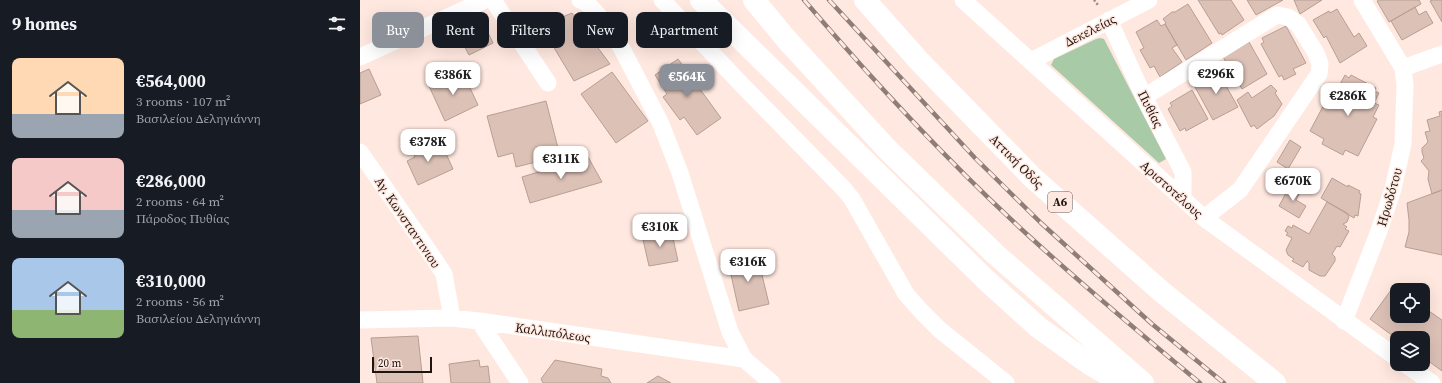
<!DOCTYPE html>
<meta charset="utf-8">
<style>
:root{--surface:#171b24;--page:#242831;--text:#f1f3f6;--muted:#9ea1a6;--accent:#8c9099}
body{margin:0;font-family:"Source Serif 4",serif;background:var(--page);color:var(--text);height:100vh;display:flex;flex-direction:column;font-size:15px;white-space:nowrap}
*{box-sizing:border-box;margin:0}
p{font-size:13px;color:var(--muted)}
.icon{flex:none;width:22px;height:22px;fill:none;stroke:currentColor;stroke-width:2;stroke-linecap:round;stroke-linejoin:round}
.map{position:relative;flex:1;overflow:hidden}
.details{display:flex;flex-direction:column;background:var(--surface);width:360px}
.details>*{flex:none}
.hud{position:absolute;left:12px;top:12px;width:380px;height:36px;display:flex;gap:8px}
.fabs{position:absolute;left:1030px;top:283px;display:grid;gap:8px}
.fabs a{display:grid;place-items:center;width:40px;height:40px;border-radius:8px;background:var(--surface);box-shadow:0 4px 16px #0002;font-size:20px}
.scale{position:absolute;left:12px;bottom:10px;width:60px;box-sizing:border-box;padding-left:4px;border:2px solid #1e1410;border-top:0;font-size:11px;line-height:14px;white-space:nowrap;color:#1e1410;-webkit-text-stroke:3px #ffe8df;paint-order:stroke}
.price{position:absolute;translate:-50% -34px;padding:0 9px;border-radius:8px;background:#fff;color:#222;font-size:13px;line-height:26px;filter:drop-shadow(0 1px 2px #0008)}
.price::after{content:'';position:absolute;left:50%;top:24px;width:12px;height:9px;margin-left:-6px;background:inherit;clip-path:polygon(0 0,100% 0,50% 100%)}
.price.current{background:var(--accent);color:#fff}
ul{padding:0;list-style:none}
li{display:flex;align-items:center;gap:12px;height:100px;padding:0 12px}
li span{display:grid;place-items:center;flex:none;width:112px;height:80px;border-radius:8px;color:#555}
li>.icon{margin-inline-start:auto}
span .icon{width:48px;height:48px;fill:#fffc;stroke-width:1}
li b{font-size:17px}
h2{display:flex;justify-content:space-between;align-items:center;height:48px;padding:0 12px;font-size:17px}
.tag{padding:0 14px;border-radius:8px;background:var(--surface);box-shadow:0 4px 16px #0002;font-size:14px;line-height:36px}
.tag.current{background:var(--accent);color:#fff}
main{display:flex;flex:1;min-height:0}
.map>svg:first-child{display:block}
.green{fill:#a8caa7}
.building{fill:#dcc1b6;stroke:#b89e93}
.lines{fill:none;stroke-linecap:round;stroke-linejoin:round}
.path{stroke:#9d8c85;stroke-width:2.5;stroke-dasharray:2 2;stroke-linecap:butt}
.minor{stroke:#fff;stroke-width:17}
.motorway{stroke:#fff;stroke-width:22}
.rail-casing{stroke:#8f7e78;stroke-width:4.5}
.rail{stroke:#ffe8df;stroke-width:3;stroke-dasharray:9;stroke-linecap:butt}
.labels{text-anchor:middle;stroke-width:3;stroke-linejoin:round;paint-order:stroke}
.shield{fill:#ffe8df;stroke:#62544e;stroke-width:1}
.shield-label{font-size:12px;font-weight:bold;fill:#1e1410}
.street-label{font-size:13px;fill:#1e1410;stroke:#ffe8df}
</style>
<main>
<section class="details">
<h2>9 homes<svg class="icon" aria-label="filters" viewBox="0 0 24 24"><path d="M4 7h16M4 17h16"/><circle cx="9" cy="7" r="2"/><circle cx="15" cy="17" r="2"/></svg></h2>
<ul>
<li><span style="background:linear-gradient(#ffd9b3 70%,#9aa5b1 0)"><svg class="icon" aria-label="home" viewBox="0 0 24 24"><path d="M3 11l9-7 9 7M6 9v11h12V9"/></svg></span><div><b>€564,000</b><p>3 rooms · 107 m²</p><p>Βασιλείου Δεληγιάννη</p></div></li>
<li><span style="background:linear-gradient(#f6c9c9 65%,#9aa5b1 0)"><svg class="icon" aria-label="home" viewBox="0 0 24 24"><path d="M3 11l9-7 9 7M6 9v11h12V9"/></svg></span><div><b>€286,000</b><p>2 rooms · 64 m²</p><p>Πάροδος Πυθίας</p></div></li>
<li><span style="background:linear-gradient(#a9c7e8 65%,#8fb573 0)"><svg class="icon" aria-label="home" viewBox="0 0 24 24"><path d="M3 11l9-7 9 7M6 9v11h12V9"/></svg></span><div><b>€310,000</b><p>2 rooms · 56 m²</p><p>Βασιλείου Δεληγιάννη</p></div></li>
</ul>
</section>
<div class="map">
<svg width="1082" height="383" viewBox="0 0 1082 383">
<rect width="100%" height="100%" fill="#ffe8df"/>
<!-- green -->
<path class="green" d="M740 38 744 39 806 159 799 163 691 65 694 59 736 39Z"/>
<!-- building -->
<path class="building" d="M838 0H871L884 20 862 35 861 33 859 34Z
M887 0H923L896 15Z
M934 0H962L940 14Z
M1019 0H1059L1061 4 1029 22 1017 1Z
M1073 0H1082V22L1070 1Z
M828 4 852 43 826 60 805 24 806 23 803 19 812 12H815Z
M1055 7 1059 15 1066 11 1073 23 1042 40 1031 21Z
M977 9 994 37 999 33 1007 46 980 63 966 36 964 38 953 20 969 11 970 13Z
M212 13 250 64 214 81 181 26Z
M121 18 133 43 109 55 96 30Z
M797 20 801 26 805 24 817 45 812 48 822 62 800 77 794 66 790 68 780 50 784 48 776 32Z
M926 26 946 63 933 69 936 74 924 80 922 75 919 77 901 44 904 42 902 38Z
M889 42 907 74 882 89 863 57Z
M318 59 361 118 337 135 324 117 320 120 303 97 307 94 295 75Z
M9 69 21 95 0 104V73Z
M857 70 878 107 853 120 834 85 843 80 842 79Z
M102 71 118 105 85 121 69 86Z
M252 72 288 121 256 143 221 94Z
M985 75 989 78 991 75 1016 88 1014 91 1019 93 1014 103 1019 105 1013 117 1017 119 998 156 985 150 983 155 962 144 964 139 950 131 969 95 973 97Z
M911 85 917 91 915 93 922 104 914 116 897 129 894 125 891 127 877 100 888 92 892 98Z
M832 90 848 119 826 131 825 128 820 131 808 109 812 106 810 103Z
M186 101 200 156 156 167 153 153 138 157 127 116Z
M1082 111V190L1072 194 1068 179 1069 171 1061 161 1064 158 1062 152V148L1068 142 1065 132 1070 131 1067 120 1080 116 1079 112Z
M62 140 69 154 83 147 93 169 58 185 47 161 55 157 50 146Z
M930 140 941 147 928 169 917 162Z
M228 157 242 182 170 203 162 177Z
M972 178 988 187V185L1000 191 999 193 1001 194 998 216 995 215 994 218 961 198Z
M931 184 941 190 936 200 946 206 939 218 919 206Z
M1082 190V255L1045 247 1049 232V220L1047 203Z
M967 202 987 213 989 217 987 222 983 224 987 227 985 229 989 231 980 247 977 246 972 254 975 257V261L965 276H960L949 270V263L947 261 943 267 932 261 934 259 928 255 926 250 932 238 926 235 928 233 925 231 928 226 932 228 933 225 949 234Z
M311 229 318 261 289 266 282 235Z
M397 254 409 304 379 311 368 261Z
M1034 286 1040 290H1037V316H1063V307L1082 320V371L1063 357V338L1037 339 1010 319Z
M58 336 63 383H17L11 338Z
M119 360 120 367 128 366 130 383H91L89 364Z
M195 360 242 369 241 376 248 378 251 383H183L181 379Z
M298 376 311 383H287Z"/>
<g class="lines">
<!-- path -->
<path class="path" d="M734 0 738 5"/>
<!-- minor -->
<path class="minor" d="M133 0 188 83
M220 0 228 4 239 16 261 47 301 124 320 173 370 332 384 359 412 383
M302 0 382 85 484 189 492 199 546 294 561 311 580 330 646 383
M603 0 844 218 1037 358
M749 20 784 97 823 172V199
M0 57 125 0
M671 61 789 0
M1043 68 1082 54
M784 97 917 15 928 17 938 24 956 53 960 64 959 74 880 190 844 218
M0 152 68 250 84 274 92 318
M0 320 92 318 119 321 384 359
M119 321 160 383
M984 321 1019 231 1033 189 1043 144 1045 85 1043 68 1002 0
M1045 364 1072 383"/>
<!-- motorway -->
<path class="motorway" d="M341 0 625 279 678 327 731 365 763 383
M394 0 427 40 527 149 634 253 783 383
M505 0 560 62 673 178 802 292 915 383"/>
<!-- rail casing -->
<g class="rail-casing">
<path id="rail" d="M444 0C515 83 589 163 670 237 725 287 782 335 840 383
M469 0 615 158 681 223 792 324 864 383"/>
</g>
<!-- rail -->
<use href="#rail" class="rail"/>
</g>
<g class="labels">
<!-- shield labels -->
<rect class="shield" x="688" y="192" width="24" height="20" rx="3"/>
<g class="shield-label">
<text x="700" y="206">Α6</text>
</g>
<!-- street labels -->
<g class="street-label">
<text transform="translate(730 30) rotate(-27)" y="5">Δεκελείας</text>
<text transform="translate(791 109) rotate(63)" y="5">Πυθίας</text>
<text transform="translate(657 161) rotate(45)" y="5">Αττική Οδός</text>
<text transform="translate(812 189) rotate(42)" y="5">Αριστοτέλους</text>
<text transform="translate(1029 197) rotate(-74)" y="5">Ηρωδότου</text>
<text transform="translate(48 222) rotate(56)" y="5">Αγ. Κωνσταντινιου</text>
<text transform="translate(193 332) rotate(8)" y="5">Καλλιπόλεως</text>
</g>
</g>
</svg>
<div class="fabs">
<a><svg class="icon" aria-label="locate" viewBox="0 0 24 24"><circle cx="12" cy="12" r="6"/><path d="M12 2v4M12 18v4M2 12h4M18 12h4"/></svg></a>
<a><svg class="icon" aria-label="layers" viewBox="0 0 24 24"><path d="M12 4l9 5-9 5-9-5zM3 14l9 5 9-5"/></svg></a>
</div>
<div class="scale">20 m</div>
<b class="price" style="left:856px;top:95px">€296K</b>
<b class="price" style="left:93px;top:96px">€386K</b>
<b class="price current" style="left:327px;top:98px">€564K</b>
<b class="price" style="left:988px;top:117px">€286K</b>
<b class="price" style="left:68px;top:163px">€378K</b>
<b class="price" style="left:201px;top:180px">€311K</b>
<b class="price" style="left:933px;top:202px">€670K</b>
<b class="price" style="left:300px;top:248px">€310K</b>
<b class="price" style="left:388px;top:283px">€316K</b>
<div class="hud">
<a class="tag current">Buy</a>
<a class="tag">Rent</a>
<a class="tag">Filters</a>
<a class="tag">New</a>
<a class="tag">Apartment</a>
</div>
</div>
</main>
